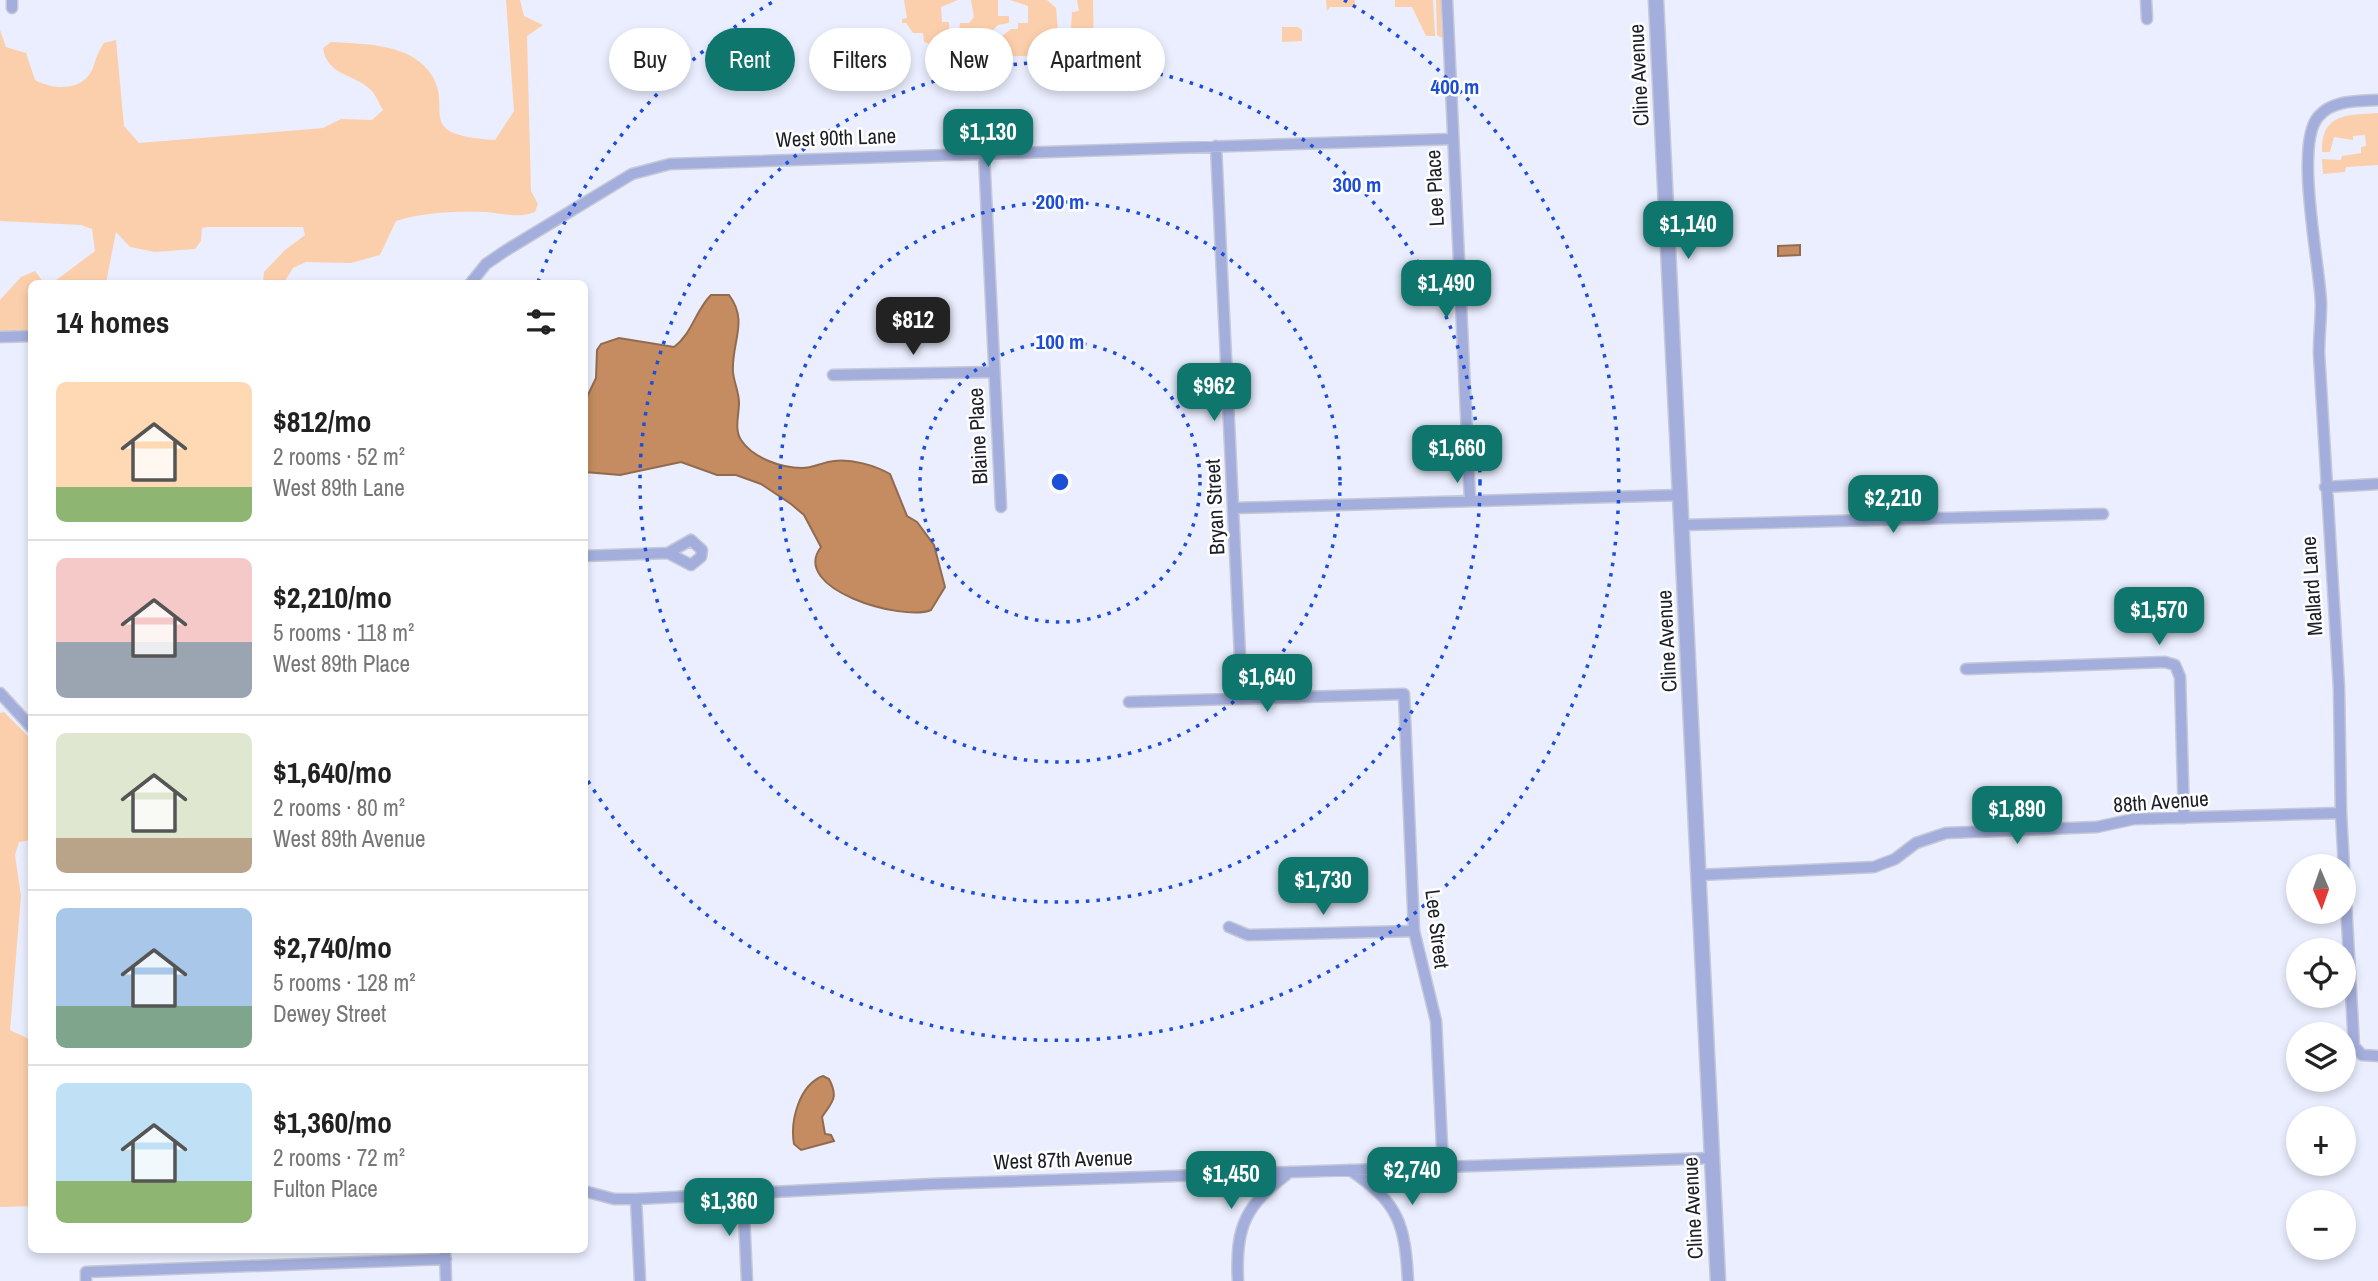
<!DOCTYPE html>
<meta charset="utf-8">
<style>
:root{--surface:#fff;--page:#f2f2f2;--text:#222;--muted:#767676;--line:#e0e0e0;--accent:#0f766e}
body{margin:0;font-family:"Archivo Narrow",sans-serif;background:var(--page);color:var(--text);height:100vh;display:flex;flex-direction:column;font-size:26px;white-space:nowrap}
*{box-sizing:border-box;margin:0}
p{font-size:23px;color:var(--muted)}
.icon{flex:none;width:38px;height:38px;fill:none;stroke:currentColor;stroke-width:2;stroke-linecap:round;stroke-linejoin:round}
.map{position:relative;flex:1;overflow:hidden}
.side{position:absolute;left:28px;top:280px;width:560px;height:973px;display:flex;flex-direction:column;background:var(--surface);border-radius:10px;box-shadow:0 4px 10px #0003}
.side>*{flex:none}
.guide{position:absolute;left:609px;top:28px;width:665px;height:63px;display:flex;gap:14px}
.needle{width:46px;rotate:178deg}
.fabs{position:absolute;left:2286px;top:854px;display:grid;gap:14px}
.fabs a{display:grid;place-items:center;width:70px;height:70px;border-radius:50%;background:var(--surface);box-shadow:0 4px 10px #0003;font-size:35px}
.price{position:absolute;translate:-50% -60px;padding:0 16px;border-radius:14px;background:var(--accent);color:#fff;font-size:23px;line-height:46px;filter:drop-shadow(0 2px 4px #0008)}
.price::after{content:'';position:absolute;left:50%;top:42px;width:21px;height:16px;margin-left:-10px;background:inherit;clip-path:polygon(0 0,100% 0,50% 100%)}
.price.active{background:#222;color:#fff}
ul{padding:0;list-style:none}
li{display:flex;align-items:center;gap:21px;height:175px;padding:0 28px}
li+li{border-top:2px solid var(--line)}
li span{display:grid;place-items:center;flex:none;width:196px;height:140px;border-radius:10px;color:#555}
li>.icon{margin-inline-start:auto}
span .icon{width:84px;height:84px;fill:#fffc;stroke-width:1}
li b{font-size:30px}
h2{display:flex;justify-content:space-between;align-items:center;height:84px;padding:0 28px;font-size:30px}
.pill{padding:0 24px;border-radius:32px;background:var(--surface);box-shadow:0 4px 10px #0003;font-size:24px;line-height:63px}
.pill.active{background:var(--accent);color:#fff}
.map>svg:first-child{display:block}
.green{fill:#fccfac}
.water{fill:#c48c60;stroke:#926b4f;stroke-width:2}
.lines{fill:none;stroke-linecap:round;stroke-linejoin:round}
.minor-casing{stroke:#c5c9d7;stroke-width:13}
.tertiary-casing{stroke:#c5c9d7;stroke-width:17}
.minor{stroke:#a3aedc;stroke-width:10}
.tertiary{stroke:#a3aedc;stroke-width:14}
.ring{fill:none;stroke:#1d4ed8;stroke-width:3.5;stroke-dasharray:3.5 7}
.labels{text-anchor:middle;stroke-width:5;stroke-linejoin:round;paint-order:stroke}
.street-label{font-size:21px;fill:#1d1f28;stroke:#fff}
.centre{fill:#1d4ed8;stroke:#fff;stroke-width:3.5}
.ring-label{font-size:21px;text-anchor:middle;font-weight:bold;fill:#1d4ed8;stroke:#fff;stroke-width:5;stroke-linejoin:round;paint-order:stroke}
</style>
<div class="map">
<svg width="2378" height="1281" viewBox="0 0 2378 1281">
<rect width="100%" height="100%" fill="#eaeefe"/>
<!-- green -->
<path class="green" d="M506 0H520L524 16 543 25 527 36 531 191 538 204 535 212C519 219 502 213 485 212 456 211 424 212 396 221L380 255 351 263 306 262 293 268 283 284 263 283 264 272 285 250 305 235 303 227H207L202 228 201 241 195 249 155 252 130 247 116 232 106 283 51 284 95 251 92 229 81 225 0 221V30L6 47 26 53 35 80C53 90 83 92 93 68 96 58 98 52 104 43L116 40 124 126 139 143 323 128 341 119 372 120 383 110C379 104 376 95 371 90 355 74 327 76 323 48L331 42C362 44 406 43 428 70 458 107 408 135 495 140L514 111Z
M904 0H958L941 7 942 22H949V31L959 30 960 23H969L974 17 971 0H998V16H1009V23L998 25 993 30 1001 37 1011 29H1018V23H1028V6L1010 0H1047L1056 8 1058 30 1071 29 1072 12 1079 11 1077 0H1093L1094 54 985 57V44H930L924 42 923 33H913L906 23H902V19L907 18Z
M1326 0H1355V7H1330L1327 11Z
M1395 0H1433L1435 36H1426L1412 7H1395Z
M1436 0H1441L1442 38 1437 35Z
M1282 27H1298L1302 30V41L1282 42Z
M2378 113V165L2346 167 2345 172 2323 174 2322 159 2341 160 2342 156 2361 153V147L2366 146 2365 135 2353 136V140L2334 137 2330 152H2322C2321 113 2347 115 2378 113Z
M35 271 44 283 32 284 31 331 0 332V300L21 277Z
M4 712 31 739V840L19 842 15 855 21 896 10 1030 31 1040 32 1206 0 1207V713Z
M1274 1177 1257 1193 1250 1191V1178Z"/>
<!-- water -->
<path class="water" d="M1800 245V255L1778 256V246Z
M711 295H729C749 321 731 343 733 372 734 383 739 392 739 403 739 415 734 429 741 440 753 458 781 468 802 468 813 468 823 462 834 461 852 459 874 465 890 474L907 516 917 522 934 545 945 587 931 610C903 622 789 589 821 547L804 515 791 504 761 484 736 475H717L681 462 620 475 585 472V401L596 378 597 350 601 344 619 338 674 347C692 334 695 311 711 295Z
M823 1076 829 1079C839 1098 832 1102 822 1117L825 1134 831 1135 834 1141 801 1150 794 1144C790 1121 799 1085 823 1076Z"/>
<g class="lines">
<!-- minor casing -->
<g class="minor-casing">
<path id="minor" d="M12 0V8
M1447 0 1470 500
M2146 0 2147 19
M2378 100C2357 101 2332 100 2318 117 2294 146 2320 265 2321 304 2321 320 2319 337 2319 353L2339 688 2341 813 2354 1046 2362 1055 2378 1056
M1216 146 1242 699
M984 154 1001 507
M470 284 486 264 505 251 632 174 670 164 1451 139
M0 337 32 336
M833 375 994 372
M2325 487 2378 484
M1234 508 1681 495
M1683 525 2103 514
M584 556 668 553 691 565 701 557 702 550 691 540 668 553
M1966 669 2165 662 2175 665 2180 677 2184 818
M0 693 32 728
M1129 702 1404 694 1414 931 1436 1021 1443 1167
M1699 875 1874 867 1895 859 1916 843 1946 833 2097 827 2134 819 2341 813
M1229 927 1248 935 1414 931
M1350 1170C1399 1203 1405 1224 1408 1281
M584 1191 614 1199H636L932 1184 1712 1158
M743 1193 747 1281
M636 1199 640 1281
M445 1250 446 1281
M86 1281V1272L446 1259
M1238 1281C1235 1225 1246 1205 1290 1172"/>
</g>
<!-- tertiary casing -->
<g class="tertiary-casing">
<path id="tertiary" d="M1656 0 1718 1281"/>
</g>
<!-- minor -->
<use href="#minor" class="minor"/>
<!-- tertiary -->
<use href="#tertiary" class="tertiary"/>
</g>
<!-- distance rings -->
<g class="ring">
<circle cx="1060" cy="482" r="140"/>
<circle cx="1060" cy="482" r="280"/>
<circle cx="1060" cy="482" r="420"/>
<path d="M538 282A559 559 0 0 1 776 0M1344 0A559 559 0 1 1 586 778"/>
</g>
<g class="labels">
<!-- street labels -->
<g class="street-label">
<text transform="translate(1639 75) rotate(-93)" y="7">Cline Avenue</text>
<text transform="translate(836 138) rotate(-2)" y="7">West 90th Lane</text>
<text transform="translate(1435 188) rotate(-93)" y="7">Lee Place</text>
<text transform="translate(978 436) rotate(-93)" y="7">Blaine Place</text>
<text transform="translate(1215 507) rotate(-93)" y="7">Bryan Street</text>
<text transform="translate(2312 586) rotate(-94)" y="7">Mallard Lane</text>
<text transform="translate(1667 641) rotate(-93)" y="7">Cline Avenue</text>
<text transform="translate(2161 802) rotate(-4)" y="7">88th Avenue</text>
<text transform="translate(1437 929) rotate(83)" y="7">Lee Street</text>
<text transform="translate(1063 1160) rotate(-2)" y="7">West 87th Avenue</text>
<text transform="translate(1693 1208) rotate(-93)" y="7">Cline Avenue</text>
</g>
</g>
<circle cx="1060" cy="482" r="10" class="centre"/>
<g class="ring-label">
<text x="1455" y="94">400 m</text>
<text x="1357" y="192">300 m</text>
<text x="1060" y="209">200 m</text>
<text x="1060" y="349">100 m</text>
</g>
</svg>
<div class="fabs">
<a><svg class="needle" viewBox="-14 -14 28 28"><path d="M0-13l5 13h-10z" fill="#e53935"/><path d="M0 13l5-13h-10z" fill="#767676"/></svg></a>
<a><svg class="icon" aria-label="locate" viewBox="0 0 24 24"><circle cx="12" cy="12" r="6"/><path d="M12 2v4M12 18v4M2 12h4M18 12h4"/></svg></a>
<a><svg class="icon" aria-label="layers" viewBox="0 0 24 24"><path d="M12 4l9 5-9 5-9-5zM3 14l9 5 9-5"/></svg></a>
<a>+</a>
<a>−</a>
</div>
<b class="price" style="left:988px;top:169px">$1,130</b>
<b class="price" style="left:1688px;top:261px">$1,140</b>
<b class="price" style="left:1446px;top:320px">$1,490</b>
<b class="price active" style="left:913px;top:357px">$812</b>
<b class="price" style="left:1214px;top:423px">$962</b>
<b class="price" style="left:1457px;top:485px">$1,660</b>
<b class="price" style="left:1893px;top:535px">$2,210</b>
<b class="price" style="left:2159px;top:647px">$1,570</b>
<b class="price" style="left:1267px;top:714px">$1,640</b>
<b class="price" style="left:2017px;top:846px">$1,890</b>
<b class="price" style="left:1323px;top:917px">$1,730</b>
<b class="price" style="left:1412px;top:1207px">$2,740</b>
<b class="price" style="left:1231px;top:1211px">$1,450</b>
<b class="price" style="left:729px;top:1238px">$1,360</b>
<div class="guide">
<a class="pill">Buy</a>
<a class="pill active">Rent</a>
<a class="pill">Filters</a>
<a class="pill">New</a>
<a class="pill">Apartment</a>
</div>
<section class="side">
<h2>14 homes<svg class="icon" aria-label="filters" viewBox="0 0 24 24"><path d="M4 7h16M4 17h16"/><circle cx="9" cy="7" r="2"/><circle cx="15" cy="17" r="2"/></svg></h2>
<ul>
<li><span style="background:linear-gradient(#ffd9b3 75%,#8fb573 0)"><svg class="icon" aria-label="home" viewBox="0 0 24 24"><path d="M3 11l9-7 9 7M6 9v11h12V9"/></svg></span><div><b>$812/mo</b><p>2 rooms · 52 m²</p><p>West 89th Lane</p></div></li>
<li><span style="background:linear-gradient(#f6c9c9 60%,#9aa5b1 0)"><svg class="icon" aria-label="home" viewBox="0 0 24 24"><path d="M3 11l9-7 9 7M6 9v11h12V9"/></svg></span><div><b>$2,210/mo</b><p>5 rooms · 118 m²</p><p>West 89th Place</p></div></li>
<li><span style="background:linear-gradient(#dfe7d0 75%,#b9a48a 0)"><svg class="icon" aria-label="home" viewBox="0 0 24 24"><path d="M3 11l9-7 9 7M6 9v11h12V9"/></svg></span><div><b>$1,640/mo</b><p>2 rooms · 80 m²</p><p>West 89th Avenue</p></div></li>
<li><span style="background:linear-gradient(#a9c7e8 70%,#7fa58c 0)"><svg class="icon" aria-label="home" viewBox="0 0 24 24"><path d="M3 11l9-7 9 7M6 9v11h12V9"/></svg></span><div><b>$2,740/mo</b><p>5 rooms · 128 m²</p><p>Dewey Street</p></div></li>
<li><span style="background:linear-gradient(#bfe0f5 70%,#8fb573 0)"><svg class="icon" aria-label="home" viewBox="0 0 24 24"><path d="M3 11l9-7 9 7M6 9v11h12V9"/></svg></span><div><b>$1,360/mo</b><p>2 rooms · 72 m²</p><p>Fulton Place</p></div></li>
</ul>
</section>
</div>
